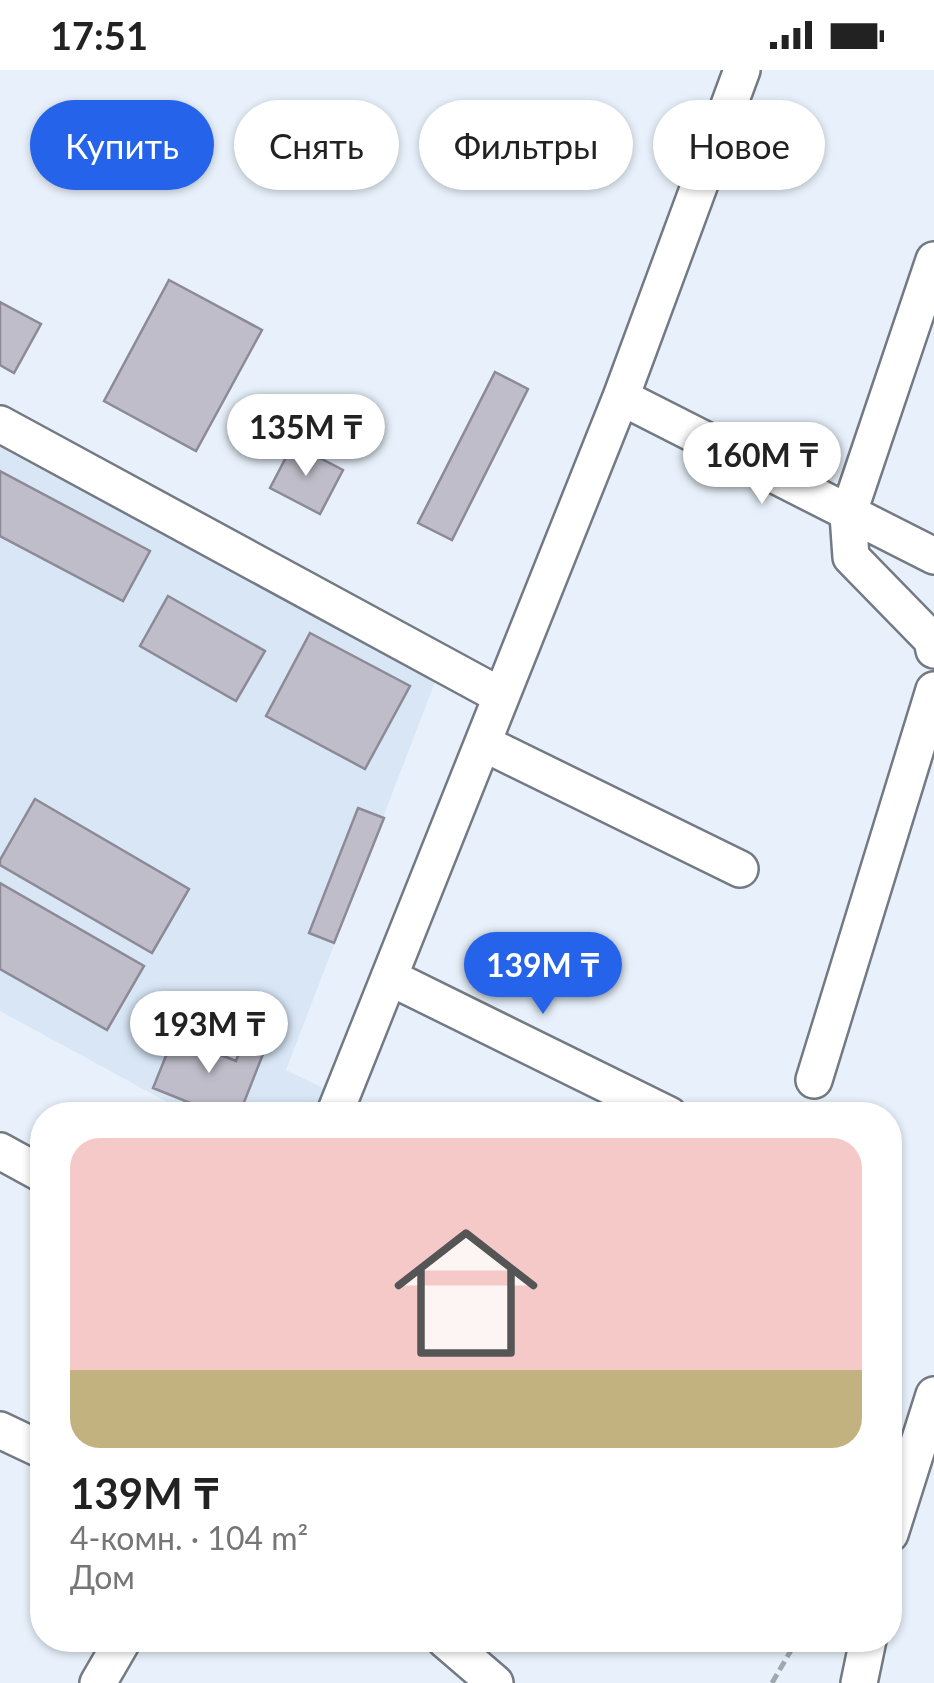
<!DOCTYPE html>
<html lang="ru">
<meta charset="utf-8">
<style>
:root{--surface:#fff;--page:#f6f6f6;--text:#222;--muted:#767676;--accent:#2563eb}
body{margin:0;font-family:Lato,sans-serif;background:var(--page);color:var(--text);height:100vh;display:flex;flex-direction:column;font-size:38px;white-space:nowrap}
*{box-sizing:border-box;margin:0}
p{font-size:32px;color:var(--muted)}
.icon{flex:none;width:55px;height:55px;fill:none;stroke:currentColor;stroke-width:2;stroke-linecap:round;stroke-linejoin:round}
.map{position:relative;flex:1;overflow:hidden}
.sheet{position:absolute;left:30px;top:1032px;width:872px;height:550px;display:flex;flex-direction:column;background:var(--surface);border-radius:40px;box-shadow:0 2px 8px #0004}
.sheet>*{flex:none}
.hud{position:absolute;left:30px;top:30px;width:875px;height:90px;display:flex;gap:20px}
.price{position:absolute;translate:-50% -85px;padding:0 22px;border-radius:35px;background:#fff;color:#222;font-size:32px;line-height:65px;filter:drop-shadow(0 2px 5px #0008)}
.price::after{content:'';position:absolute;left:50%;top:60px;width:30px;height:22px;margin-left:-15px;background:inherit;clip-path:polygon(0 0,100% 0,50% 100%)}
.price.current{background:var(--accent);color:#fff}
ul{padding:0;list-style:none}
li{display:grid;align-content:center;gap:20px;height:530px;padding:0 40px}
li span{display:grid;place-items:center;height:310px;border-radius:30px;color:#555}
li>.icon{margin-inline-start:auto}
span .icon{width:180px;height:180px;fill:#fffc;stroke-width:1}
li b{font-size:42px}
.chip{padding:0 35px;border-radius:45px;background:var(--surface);box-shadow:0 2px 8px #0004;font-size:35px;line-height:90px}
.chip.current{background:var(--accent);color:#fff}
.status{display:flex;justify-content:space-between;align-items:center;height:70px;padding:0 50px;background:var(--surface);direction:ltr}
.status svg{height:28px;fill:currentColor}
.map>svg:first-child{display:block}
.built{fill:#d8e6f6}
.building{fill:#bfbdc9;stroke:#8c8a96;stroke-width:2.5}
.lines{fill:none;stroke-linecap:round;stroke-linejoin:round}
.street-casing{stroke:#737a83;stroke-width:40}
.path{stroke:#a0a7af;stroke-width:5;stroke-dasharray:10 5;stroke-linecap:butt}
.street{stroke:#fff;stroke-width:35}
</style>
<div class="status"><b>17:51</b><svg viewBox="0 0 49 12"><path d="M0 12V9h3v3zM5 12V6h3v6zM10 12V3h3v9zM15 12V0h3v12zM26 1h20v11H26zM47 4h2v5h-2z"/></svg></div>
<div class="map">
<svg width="934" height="1613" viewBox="0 0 934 1613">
<rect width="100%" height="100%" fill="#e8f1fb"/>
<!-- built -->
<path class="built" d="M0 377 435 612 286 1000 325 1019 314 1045H191L0 941Z"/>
<!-- building -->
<path class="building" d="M169 210 262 260 196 381 104 331Z
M0 232 41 254 14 303 0 295Z
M495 302 528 319 452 470 418 453Z
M293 374 343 400 320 444 270 418Z
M0 401 150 481 123 531 0 466Z
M168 526 265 581 236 631 140 576Z
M310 563 410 616 365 699 266 646Z
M35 729 189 819 152 883 0 795V790Z
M358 738 384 748 334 873 309 863Z
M0 813 144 896 107 960 0 899Z
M174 966 236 991 244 970 265 979 239 1045H220L153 1018Z"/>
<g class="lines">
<!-- street casing -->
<g class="street-casing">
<path id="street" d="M934 190 848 445 851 487 932 570 934 580
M621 327 934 486
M0 354 501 626
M483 673 740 799
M389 907 669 1045
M814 1010 934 620
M334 1045 621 327 742 0
M0 1081 42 1104
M0 1360 42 1380
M890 1464 934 1325
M445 1570 495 1613
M98 1613 123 1570
M859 1613 868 1570"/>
</g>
<!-- path -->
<path class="path" d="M772 1613 797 1570"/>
<!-- street -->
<use href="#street" class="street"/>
</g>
</svg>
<b class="price" style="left:306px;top:409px">135M ₸</b>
<b class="price" style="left:762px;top:437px">160M ₸</b>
<b class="price current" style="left:543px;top:947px">139M ₸</b>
<b class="price" style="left:209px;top:1006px">193M ₸</b>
<div class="hud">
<a class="chip current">Купить</a>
<a class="chip">Снять</a>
<a class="chip">Фильтры</a>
<a class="chip">Новое</a>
</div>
<section class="sheet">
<ul>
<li><span style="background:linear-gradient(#f6c9c9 75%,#c2b280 0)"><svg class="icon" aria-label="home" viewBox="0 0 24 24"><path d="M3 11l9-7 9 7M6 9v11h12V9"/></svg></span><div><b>139M ₸</b><p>4-комн. · 104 m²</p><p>Дом</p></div></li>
</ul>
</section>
</div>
